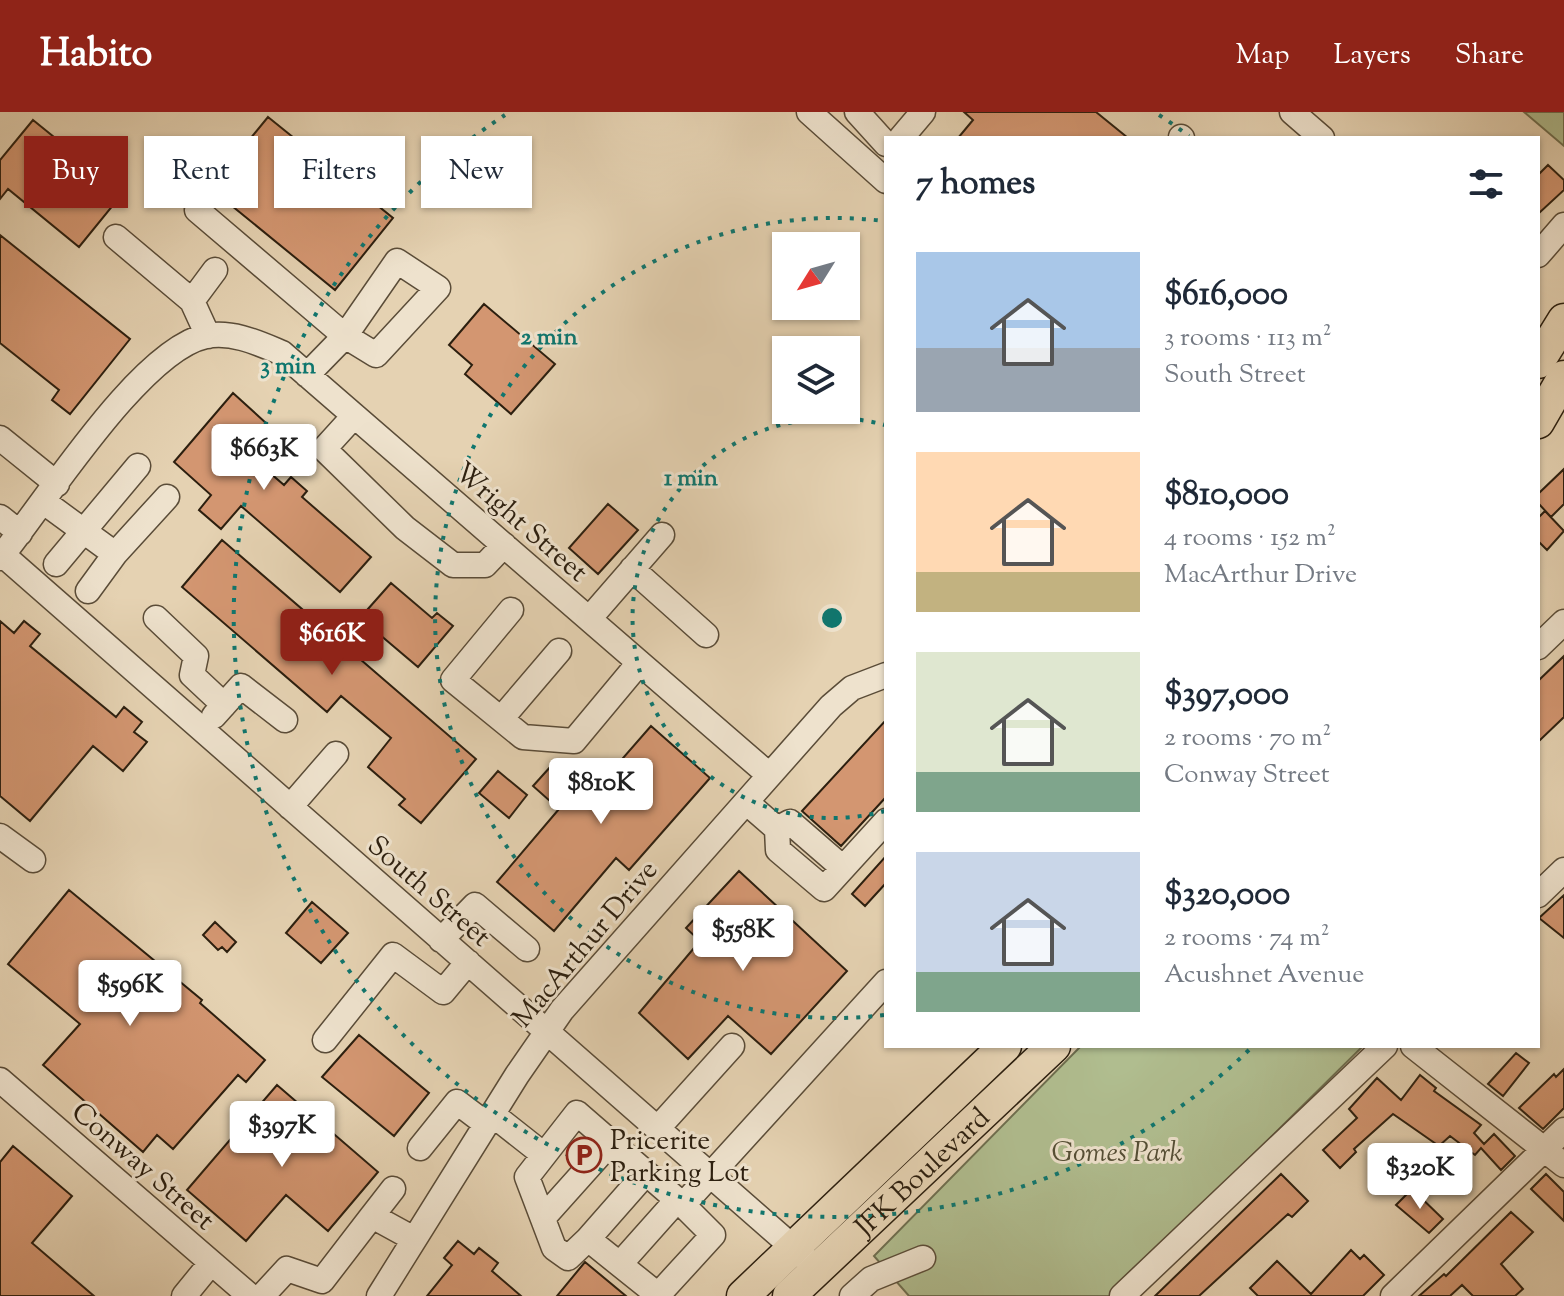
<!DOCTYPE html>
<meta charset="utf-8">
<style>
:root{--surface:#fff;--page:#f2f2f3;--text:#1f2937;--muted:#747a83;--accent:#8f2418}
body{margin:0;font-family:"Sorts Mill Goudy",serif;background:var(--page);color:var(--text);height:100vh;display:flex;flex-direction:column;font-size:30px;white-space:nowrap}
*{box-sizing:border-box;margin:0}
p{font-size:26px;color:var(--muted)}
.icon{flex:none;width:44px;height:44px;fill:none;stroke:currentColor;stroke-width:2;stroke-linecap:round;stroke-linejoin:round}
.map{position:relative;flex:1;overflow:hidden}
.sheet{position:absolute;left:884px;top:24px;width:656px;height:912px;display:flex;flex-direction:column;background:var(--surface);border-radius:0px;box-shadow:0 2px 6px #0004}
.sheet>*{flex:none}
.banner{position:absolute;left:24px;top:24px;width:740px;height:72px;display:flex;gap:16px}
.needle{width:52px;rotate:233deg}
.buttons{position:absolute;left:772px;top:120px;display:grid;gap:16px}
.buttons a{display:grid;place-items:center;width:88px;height:88px;border-radius:0px;background:var(--surface);box-shadow:0 2px 6px #0004;font-size:40px}
.price{position:absolute;translate:-50% -68px;padding:0 18px;border-radius:8px;background:#fff;color:#222;font-size:26px;line-height:52px;filter:drop-shadow(0 2px 4px #0008)}
.price::after{content:'';position:absolute;left:50%;top:48px;width:24px;height:18px;margin-left:-12px;background:inherit;clip-path:polygon(0 0,100% 0,50% 100%)}
.price.active{background:var(--accent);color:#fff}
ul{padding:0;list-style:none}
li{display:flex;align-items:center;gap:24px;height:200px;padding:0 32px}
li span{display:grid;place-items:center;flex:none;width:224px;height:160px;border-radius:0px;color:#555}
li>.icon{margin-inline-start:auto}
span .icon{width:96px;height:96px;fill:#fffc;stroke-width:1}
li b{font-size:34px}
h2{display:flex;justify-content:space-between;align-items:center;height:96px;padding:0 32px;font-size:34px}
.tag{padding:0 28px;border-radius:0px;background:var(--surface);box-shadow:0 2px 6px #0004;font-size:28px;line-height:72px}
.tag.active{background:var(--accent);color:#fff}
header{display:flex;align-items:center;gap:48px;box-sizing:border-box;height:112px;padding:0 40px;background:var(--accent);color:#fff}
header strong{font-size:38px}
nav{display:flex;gap:44px;margin-inline-start:auto;font-size:28px}
.map>svg:first-child{display:block}
.green{fill:#b0bd8f;stroke:#6e6e4f;stroke-width:2}
.building{fill:#d39671;stroke:#2c1f0f;stroke-width:2}
.lines{fill:none;stroke-linecap:round;stroke-linejoin:round}
.minor-casing{stroke:#5a4c38;stroke-width:27}
.major-casing{stroke:#2c1f0f;stroke-width:35}
.minor{stroke:#eee2cd;stroke-width:24}
.major{stroke:#e5d2b2;stroke-width:32}
.ring{fill:none;stroke:#0f766e;stroke-width:4;stroke-dasharray:4 8}
.labels{text-anchor:middle;stroke-width:6;stroke-linejoin:round;paint-order:stroke}
.street-label{font-size:28px;fill:#2c1f0f;stroke:#eee2cd}
.poi-label{font-size:28px;fill:#2c1f0f;stroke:#eee2cd;text-anchor:start}
.park-label{font-size:28px;font-style:italic;fill:#544e35;stroke:#eee2cd}
.centre{fill:#0f766e;stroke:#eee2cd;stroke-width:4}
.ring-label{font-size:24px;text-anchor:middle;font-weight:bold;fill:#0f766e;stroke:#eee2cd;stroke-width:6;stroke-linejoin:round;paint-order:stroke}
</style>
<header>
<strong>Habito</strong>
<nav><a>Map</a><a>Layers</a><a>Share</a></nav>
</header>
<div class="map">
<svg width="1564" height="1184" viewBox="0 0 1564 1184">
<rect width="100%" height="100%" fill="#e5d2b2"/>
<filter id="stains"><feTurbulence type="fractalNoise" baseFrequency=".0025" numOctaves="4"/><feColorMatrix values="0 0 0 0 .2 0 0 0 0 .09 0 0 0 0 .02 0 0 0 .5 -.17"/></filter>
<radialGradient id="worn" r=".72"><stop offset=".6" stop-color="#630" stop-opacity="0"/><stop offset="1" stop-color="#630" stop-opacity=".3"/></radialGradient>
<!-- green -->
<path class="green" d="M1524 0H1564V34Z
M1081 934H1363L1110 1184H909L874 1144Z"/>
<!-- building -->
<path class="building" d="M964 0H1096L1128 26H958L973 8Z
M268 5 393 106 335 178 210 76Z
M33 8 123 81 79 135 8 77 0 87V48Z
M1548 53 1564 68V78L1538 102V63Z
M0 123 130 227 70 302 52 288 59 278 0 231Z
M484 192 555 252 511 302 465 262 472 253 449 233Z
M233 281 278 322 255 348 284 373 291 365 307 379 302 385 371 445 340 480 241 394 221 417 199 398 211 383 174 350Z
M1564 357V392L1551 405 1538 391V382Z
M608 392 638 418 598 462 569 436Z
M1545 399 1564 419 1547 438 1538 429V406Z
M222 428 476 647 421 711 399 693 405 687 368 655 391 626 341 584 327 600 182 475Z
M391 471 432 506 437 501 453 514 418 555 360 506Z
M0 509 14 521 24 509 40 522 30 534 116 605 124 595 142 610 134 620 147 630 123 659 93 634 30 709 0 684Z
M1564 544V605L1538 630V569Z
M886 608V685L841 734 802 699Z
M651 614 710 666 629 758 616 746 554 819 497 770 559 697 533 674 552 653 589 685Z
M498 659 527 683 509 706 479 681Z
M886 744V771L865 794 852 782Z
M739 759 847 859 771 942 728 904 688 947 639 901 700 829 686 816Z
M69 778 202 888 200 891 265 948 246 970 238 963 173 1037 157 1023 143 1040 43 953 80 912 8 852Z
M1564 783V826L1539 806Z
M312 790 348 821 321 851 286 821Z
M215 810 236 830 227 840 222 835 218 838 203 823Z
M359 923 429 981 394 1024 322 965Z
M1516 941 1529 951 1503 984 1488 972Z
M1564 957V996L1543 1017 1519 996 1554 962 1556 965Z
M1420 963 1436 976 1434 979 1481 1013 1474 1021 1484 1032 1494 1022 1515 1044 1501 1058 1481 1036 1475 1043 1450 1024 1439 1034 1393 1002 1354 1037 1356 1040 1340 1056 1323 1038 1357 1006 1349 997 1377 966 1401 988Z
M277 973 378 1060 328 1119 286 1083 246 1129 187 1078Z
M13 1034 72 1084 32 1131 94 1184H0V1050Z
M1281 1062 1308 1089 1292 1105 1288 1102 1199 1184H1155Z
M1546 1062 1564 1080V1109L1531 1077Z
M1412 1077 1443 1107 1429 1121 1396 1093Z
M1511 1100 1533 1120 1501 1152 1523 1177 1515 1184H1473L1462 1173 1450 1184H1419L1444 1162 1446 1164Z
M458 1129 474 1142 479 1136 498 1151 492 1159 521 1184H427L452 1153 444 1146Z
M1351 1138 1360 1147 1364 1143 1384 1163 1363 1184H1258L1250 1176 1277 1149 1311 1182Z
M585 1150 626 1184H557Z"/>
<g class="lines">
<!-- minor casing -->
<g class="minor-casing">
<path id="minor" d="M809 0 886 69
M857 0 886 32
M1292 0 1322 26
M1181 25 1182 26
M901 26 923 0
M197 98 345 224 397 149 438 176 376 243 345 224 307 263
M116 125 192 189
M1538 143 1564 113
M208 224 192 189 215 158
M354 304 324 337 405 416 453 453H485L504 433
M0 326 57 372
M44 390 115 442 88 479
M0 405 20 421
M115 442 167 385
M3 443 804 1145
M0 446C45 391 140 238 206 224 233 219 258 231 282 241L769 663
M56 452 138 354
M632 457 706 523
M511 498 453 568 523 625 574 629 639 551
M156 506 196 544 192 563 224 593
M589 507 662 423
M1538 535 1564 510
M214 604 241 574 285 608
M501 607 559 539
M746 690 777 717 778 738 824 777 886 709
M290 695 336 642
M777 717 790 710 843 756
M0 724 33 748
M1538 783 1564 758
M441 828 475 793 527 837
M325 928 393 843 443 880 468 850
M1413 934 1564 1053
M0 968 250 1184
M492 1002 544 1043
M658 1016 732 934
M420 1036 457 990 486 1012
M393 1077 372 1104 414 1127
M683 1093 713 1123 658 1183 588 1127 568 1146 554 1136 527 1065 577 1001 683 1093 886 870
M543 1106 611 1030
M588 1127 646 1061
M620 1152 677 1088
M184 1184 211 1151
M262 1184 287 1157 322 1169 372 1104
M379 1184 517 963 562 898 831 594 852 576 886 563
M852 1184 871 1167 923 1146
M1122 1184 1385 934
M1393 1184 1564 1018"/>
</g>
<!-- major casing -->
<g class="major-casing">
<g id="major">
<path d="M1538 250 1564 208"/>
<path d="M1538 310 1564 265"/>
<path d="M743 1184 1005 934"/>
<path id="s1" d="M789 1184 1054 934"/>
</g>
</g>
<!-- minor -->
<use href="#minor" class="minor"/>
<!-- major -->
<use href="#major" class="major"/>
</g>
<!-- distance rings -->
<g class="ring">
<path d="M885 699A200 200 0 1 1 885 313"/>
<path d="M884 903A400 400 0 1 1 884 109"/>
<path d="M1249 938A600 600 0 1 1 505 3M1159 3A600 600 0 0 1 1189 24"/>
</g>
<!-- icons -->
<defs>
<g id="parking-ring" transform="scale(1.8)"><circle r="9.5" fill="#eee2cd" stroke="#8f2418" stroke-width="1.5"/><path d="M-3.5-5.5H1a3.5 3.5 0 0 1 0 7H-1V5.5H-3.5ZM-1-3.4V-.6H.8a1.4 1.4 0 0 0 0-2.8Z" fill="#8f2418"/></g>
</defs>
<g fill-rule="evenodd">
<use href="#parking-ring" x="584" y="1043"/>
</g>
<g class="labels">
<!-- street labels -->
<g class="street-label">
<text transform="translate(522 409) rotate(41)" y="10">Wright Street</text>
<text transform="translate(430 778) rotate(41)" y="10">South Street</text>
<text transform="translate(584 831) rotate(-50)" y="10">MacArthur Drive</text>
<text transform="translate(144 1053) rotate(41)" y="10">Conway Street</text>
<text dy="10" stroke="none"><textPath href="#s1" startOffset="182">JFK Boulevard</textPath></text>
</g>
<!-- poi labels -->
<g class="poi-label">
<text x="610" y="1037">Pricerite<tspan x="610" dy="32">Parking Lot</tspan></text>
</g>
<!-- park labels -->
<g class="park-label">
<text x="1117" y="1049">Gomes Park</text>
</g>
</g>
<circle cx="832" cy="506" r="12" class="centre"/>
<g class="ring-label">
<text x="549" y="232">2 min</text>
<text x="288" y="261">3 min</text>
<text x="691" y="373">1 min</text>
</g>
<rect width="100%" height="100%" filter="url(#stains)"/>
<rect width="100%" height="100%" fill="url(#worn)"/>
</svg>
<div class="buttons">
<a><svg class="needle" viewBox="-14 -14 28 28"><path d="M0-13l5 13h-10z" fill="#e53935"/><path d="M0 13l5-13h-10z" fill="#747a83"/></svg></a>
<a><svg class="icon" aria-label="layers" viewBox="0 0 24 24"><path d="M12 4l9 5-9 5-9-5zM3 14l9 5 9-5"/></svg></a>
</div>
<b class="price" style="left:264px;top:380px">$663K</b>
<b class="price active" style="left:332px;top:565px">$616K</b>
<b class="price" style="left:601px;top:714px">$810K</b>
<b class="price" style="left:743px;top:861px">$558K</b>
<b class="price" style="left:130px;top:916px">$596K</b>
<b class="price" style="left:282px;top:1057px">$397K</b>
<b class="price" style="left:1420px;top:1099px">$320K</b>
<div class="banner">
<a class="tag active">Buy</a>
<a class="tag">Rent</a>
<a class="tag">Filters</a>
<a class="tag">New</a>
</div>
<section class="sheet">
<h2>7 homes<svg class="icon" aria-label="filters" viewBox="0 0 24 24"><path d="M4 7h16M4 17h16"/><circle cx="9" cy="7" r="2"/><circle cx="15" cy="17" r="2"/></svg></h2>
<ul>
<li><span style="background:linear-gradient(#a9c7e8 60%,#9aa5b1 0)"><svg class="icon" aria-label="home" viewBox="0 0 24 24"><path d="M3 11l9-7 9 7M6 9v11h12V9"/></svg></span><div><b>$616,000</b><p>3 rooms · 113 m²</p><p>South Street</p></div></li>
<li><span style="background:linear-gradient(#ffd9b3 75%,#c2b280 0)"><svg class="icon" aria-label="home" viewBox="0 0 24 24"><path d="M3 11l9-7 9 7M6 9v11h12V9"/></svg></span><div><b>$810,000</b><p>4 rooms · 152 m²</p><p>MacArthur Drive</p></div></li>
<li><span style="background:linear-gradient(#dfe7d0 75%,#7fa58c 0)"><svg class="icon" aria-label="home" viewBox="0 0 24 24"><path d="M3 11l9-7 9 7M6 9v11h12V9"/></svg></span><div><b>$397,000</b><p>2 rooms · 70 m²</p><p>Conway Street</p></div></li>
<li><span style="background:linear-gradient(#c9d6e8 75%,#7fa58c 0)"><svg class="icon" aria-label="home" viewBox="0 0 24 24"><path d="M3 11l9-7 9 7M6 9v11h12V9"/></svg></span><div><b>$320,000</b><p>2 rooms · 74 m²</p><p>Acushnet Avenue</p></div></li>
</ul>
</section>
</div>
